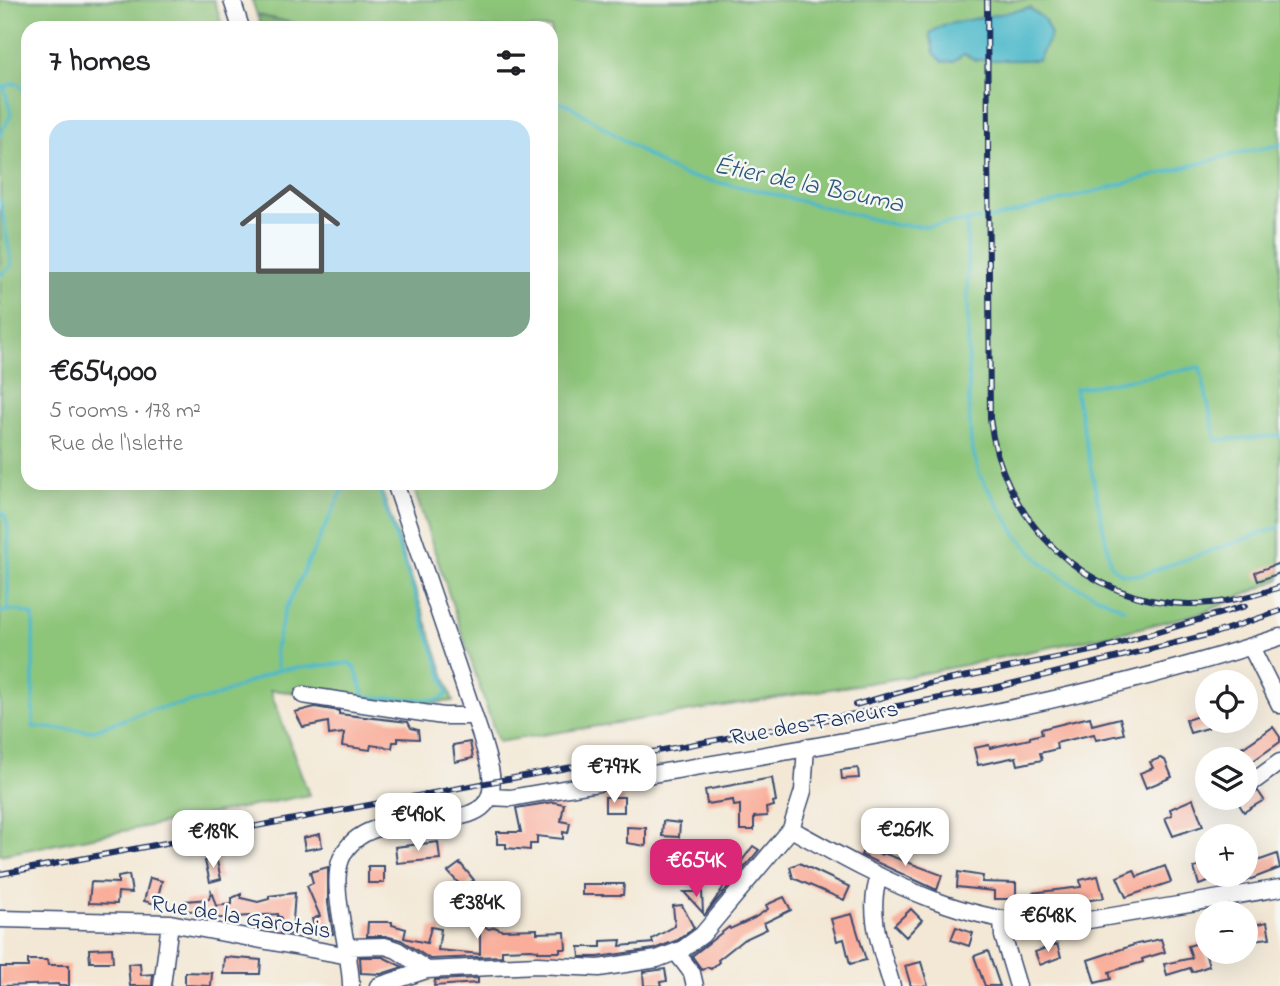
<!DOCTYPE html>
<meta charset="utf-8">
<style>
:root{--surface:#fff;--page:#f2f2f2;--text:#202124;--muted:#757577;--line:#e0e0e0;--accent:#db2777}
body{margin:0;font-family:"Indie Flower",sans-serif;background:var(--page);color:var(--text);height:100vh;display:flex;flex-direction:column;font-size:26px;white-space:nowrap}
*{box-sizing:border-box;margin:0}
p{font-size:23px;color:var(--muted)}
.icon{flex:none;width:38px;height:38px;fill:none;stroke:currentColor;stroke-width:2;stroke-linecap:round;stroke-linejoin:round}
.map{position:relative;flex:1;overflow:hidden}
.drawer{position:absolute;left:21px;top:21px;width:537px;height:469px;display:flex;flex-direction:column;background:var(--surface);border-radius:21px;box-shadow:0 7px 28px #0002}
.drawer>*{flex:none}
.tools{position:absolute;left:1195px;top:670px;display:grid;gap:14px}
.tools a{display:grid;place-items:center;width:63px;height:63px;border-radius:50%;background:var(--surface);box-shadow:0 7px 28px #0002;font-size:35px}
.price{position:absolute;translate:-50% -60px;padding:0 16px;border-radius:14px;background:#fff;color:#222;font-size:23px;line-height:46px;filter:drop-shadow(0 2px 4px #0008)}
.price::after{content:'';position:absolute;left:50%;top:42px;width:21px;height:16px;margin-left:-10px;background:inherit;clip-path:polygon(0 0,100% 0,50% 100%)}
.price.selected{background:var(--accent);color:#fff}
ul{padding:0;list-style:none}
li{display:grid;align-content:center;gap:14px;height:371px;padding:0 28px}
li+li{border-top:2px solid var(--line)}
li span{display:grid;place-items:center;height:217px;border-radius:21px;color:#555}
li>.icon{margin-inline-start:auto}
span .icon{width:126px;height:126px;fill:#fffc;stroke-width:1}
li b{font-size:30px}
h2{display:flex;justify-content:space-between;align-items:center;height:84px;padding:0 28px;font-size:30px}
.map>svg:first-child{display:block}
.green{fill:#8dc579;stroke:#547a6c;stroke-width:2;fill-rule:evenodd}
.forest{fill:#72aa69;stroke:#466c64;stroke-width:2}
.water{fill:#4db9ca;stroke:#347494;stroke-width:2}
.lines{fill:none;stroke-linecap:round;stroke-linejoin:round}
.stream{stroke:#4db9ca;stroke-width:3.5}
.building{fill:#f9ad9a}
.minor-casing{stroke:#3b4b70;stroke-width:19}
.minor{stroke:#fff;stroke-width:16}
.rail-casing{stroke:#1b2f5e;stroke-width:6}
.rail{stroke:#f6f6f2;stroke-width:3.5;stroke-dasharray:10;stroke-linecap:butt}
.labels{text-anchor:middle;stroke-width:5;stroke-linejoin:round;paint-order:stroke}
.street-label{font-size:24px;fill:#1b2f5e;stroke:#f6f6f2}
.water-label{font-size:26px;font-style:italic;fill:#2a587e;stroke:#f6f6f2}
</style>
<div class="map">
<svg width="1280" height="986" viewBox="0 0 1280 986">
<rect width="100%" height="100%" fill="#f6f6f2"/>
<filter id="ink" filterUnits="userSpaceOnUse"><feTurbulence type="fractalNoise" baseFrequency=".0143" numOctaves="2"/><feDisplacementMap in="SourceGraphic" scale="14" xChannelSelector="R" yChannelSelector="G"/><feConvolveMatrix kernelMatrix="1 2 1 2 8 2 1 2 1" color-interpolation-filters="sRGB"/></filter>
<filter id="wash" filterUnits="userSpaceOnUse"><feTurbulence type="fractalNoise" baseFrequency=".00686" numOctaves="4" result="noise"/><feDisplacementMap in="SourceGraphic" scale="28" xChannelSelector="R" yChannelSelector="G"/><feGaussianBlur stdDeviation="1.57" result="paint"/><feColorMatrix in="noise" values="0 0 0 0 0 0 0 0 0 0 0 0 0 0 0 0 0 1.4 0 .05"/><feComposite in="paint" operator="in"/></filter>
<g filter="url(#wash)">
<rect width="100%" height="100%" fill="#f3e8d5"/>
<!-- green -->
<path class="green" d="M0 0H214L223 28H28V483H379L453 701 417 705 270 690 309 795 0 855Z
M252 0H1280V579L1205 612 1124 632 906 677 498 742 412 483H551V28H365L349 21 317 28 257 15ZM1029 8 976 60 964 54 995 16Z"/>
<!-- forest -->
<path class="forest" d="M257 15 317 28 349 21 365 28H261Z"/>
<!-- water -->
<path class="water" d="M1029 8 1044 19 1051 35 1038 60H976L964 54 954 61 943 62 934 53 930 33 943 25Z"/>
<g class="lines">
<!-- stream -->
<path class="stream" d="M0 88 16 83 28 92
M551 101 569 105 664 166 685 176 757 190 895 225 928 226 995 218 1239 153 1280 145
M0 136 11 114 4 87
M0 200 12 265 0 276
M967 221 969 406 971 444 980 476 1018 537 1044 565 1070 583 1124 609
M1280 436 1216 440 1200 367 1075 389 1111 566 1122 574 1140 575 1280 527
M0 511 5 516 8 528V610
M0 612 15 610 33 615V727L91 731 150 710 212 698 278 670 350 663 355 668 365 697 439 700 448 693 377 483
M278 670 275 650 285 610 346 483"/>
</g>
<g id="blocks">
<!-- building -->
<path class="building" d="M1280 563V573L1258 581 1255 572Z
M315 707 339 711V714L408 722 411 728 418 730 419 739 398 738V742H393L392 748 371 745 370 750 342 746 344 733 329 735 328 722 303 727 295 712Z
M1208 713V728L1190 733 1186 720Z
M1090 717 1092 725 1120 718 1124 734 1096 740 1094 734 1056 743 1057 749 1040 753 1042 760 1018 765 1016 757 978 765 974 748 989 745 990 748 998 746 1030 739V737L1042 734 1041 729Z
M1273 727 1280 737V742L1253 761 1246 765V760H1221L1243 746 1244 747Z
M470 742 473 758 455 762 453 745Z
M1160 758 1165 760 1172 777 1146 788 1140 773 1153 768 1150 762Z
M858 768 859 778 842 779 841 770Z
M772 778 776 801 773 802 774 806 766 808 767 816 754 817V830H740V805L734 806 733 800 707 804 705 790Z
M1258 791 1264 800 1244 812 1235 798H1246V794H1252Z
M605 797H624V812H605Z
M1193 799 1203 826 1173 836 1165 818 1172 815 1170 809Z
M553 802 564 804 561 821 570 823 568 833 563 832V839L537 836V844H530V850L506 848V844H497V832H521L516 808Z
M663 821 680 823 679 837 662 836Z
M627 827 646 828V846L627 843Z
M320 834 322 847 305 850 303 838Z
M438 842 440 859 397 863 395 847Z
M753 846 759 850 704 916 735 870Z
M865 847 882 855 883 853 942 875 937 890 861 855Z
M1277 854 1280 868 1246 881V865Z
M216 857 221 879 210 882 205 861Z
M460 863 474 880 463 888 448 872Z
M799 863 850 887 844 900 793 878 790 867Z
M1208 864V882L1199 885 1194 868Z
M368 866H384V883H368Z
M1165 866 1171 882 1126 897 1117 877 1134 870 1137 877Z
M328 867V903L333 934 317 936 312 919 320 916 307 886 313 883 310 872Z
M958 872 983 876 982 882 1016 883V899H994V891L957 887Z
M129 875 132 893 118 892 117 904 89 903 91 882 118 883V877Z
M1098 876 1104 898 1033 909 1032 893 1081 887 1080 880Z
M150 878 162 881 156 904 144 901Z
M582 884H624L623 895H582Z
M211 891 216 906 232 904V898L241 894V898L258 902 269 899V896L295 893 292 934 280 933 281 917H278V914L208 919H204L206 910 185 911V901L209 899Z
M684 892H702L703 913Z
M784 897 791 910 764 923 767 929 743 940 718 960 719 962 711 969 707 967 702 970 692 956 729 927 730 929 754 918 768 909 766 905Z
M682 905 694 928 678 940 654 949 598 957H580L579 947H601V941L621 940 620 946 653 943 652 939 675 926 673 906Z
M911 909 922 920 906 937 894 925Z
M852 914 866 960 850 964 844 939 837 941 831 919Z
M368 922H392V925L406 929 404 938 427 943 431 927 441 929 438 950 480 954V924L489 929 495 927 501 930 537 929V933L565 932 566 949H560V952H538V950L531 949 502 950V956L430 959 401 940 385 936H367Z
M1267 922 1270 938 1253 940 1250 926Z
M956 927 973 933 969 946 951 940Z
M1161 939 1165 952 1142 959 1143 962 1109 972 1111 979 1095 983 1088 960 1137 944Z
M1202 942 1209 966 1192 972 1190 968 1167 975 1164 964 1192 958 1188 946Z
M1057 944 1061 957 1040 965 1035 952Z
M112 948 113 962H90L89 949Z
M988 951 1000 986H985L974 956Z
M224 957 261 960 260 974H223Z
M360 957H383L403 967 381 974 361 973Z
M28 960H47L48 965H69V986H59L58 984 0 986V967H28Z
M921 962 928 986H911L905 966Z
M140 963 141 975 153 974 152 986H130L128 964Z
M665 969 667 981 660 982 661 986H644L643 972Z
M185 972 212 973 211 986 185 985Z
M478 978V983L434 986 435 980Z"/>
</g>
</g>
<g filter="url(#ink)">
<use href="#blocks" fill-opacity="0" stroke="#3b4b70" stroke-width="2"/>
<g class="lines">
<!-- minor casing -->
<g class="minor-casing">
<path id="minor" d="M232 0 241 28
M1251 647 1280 705
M303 695 443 716H474
M1250 784 1280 762
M489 797 511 798C769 753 1030 719 1280 637
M791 829 803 791 806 747
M879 877C866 913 882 951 892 986
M0 919 170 923 349 956
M1002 920 1003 936 1018 986
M348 947 385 946 397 950 427 970 537 965 599 968 657 959 683 949 702 935 791 829C878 877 974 933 1077 922L1280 888
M676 952 692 973 695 986
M162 986 170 923
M351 986C351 950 329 889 341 859 366 797 483 842 491 791 494 774 486 755 482 739L395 483
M378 986 427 970"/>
</g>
<!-- minor -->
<use href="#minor" class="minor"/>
<!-- rail casing -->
<g class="rail-casing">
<path id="rail" d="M987 0 990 418C1001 519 1086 605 1191 604 1222 604 1251 597 1280 587
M855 705 928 684 1100 649 1245 606
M0 874 994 688 1215 633 1280 611"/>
</g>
<!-- rail -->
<use href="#rail" class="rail"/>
</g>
</g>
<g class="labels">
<!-- street labels -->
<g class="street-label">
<text transform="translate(814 722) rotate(-10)" y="8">Rue des Faneurs</text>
<text transform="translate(241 916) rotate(9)" y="8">Rue de la Garotais</text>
</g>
<!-- water labels -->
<g class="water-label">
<text transform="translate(809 183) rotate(12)" y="9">Étier de la Bouma</text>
</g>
</g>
</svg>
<div class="tools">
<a><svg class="icon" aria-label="locate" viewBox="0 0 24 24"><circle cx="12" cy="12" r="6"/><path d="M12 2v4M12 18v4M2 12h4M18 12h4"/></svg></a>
<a><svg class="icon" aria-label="layers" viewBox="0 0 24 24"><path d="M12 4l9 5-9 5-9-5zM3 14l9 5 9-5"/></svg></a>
<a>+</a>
<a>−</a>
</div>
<b class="price" style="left:614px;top:805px">€797K</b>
<b class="price" style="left:418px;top:853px">€490K</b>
<b class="price" style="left:905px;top:868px">€261K</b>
<b class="price" style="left:213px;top:870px">€189K</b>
<b class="price selected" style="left:696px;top:899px">€654K</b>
<b class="price" style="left:477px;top:941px">€384K</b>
<b class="price" style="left:1048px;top:954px">€648K</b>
<section class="drawer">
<h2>7 homes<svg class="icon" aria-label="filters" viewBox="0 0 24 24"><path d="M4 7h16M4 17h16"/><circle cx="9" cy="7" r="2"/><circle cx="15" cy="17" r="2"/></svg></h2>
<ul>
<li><span style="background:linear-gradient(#bfe0f5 70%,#7fa58c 0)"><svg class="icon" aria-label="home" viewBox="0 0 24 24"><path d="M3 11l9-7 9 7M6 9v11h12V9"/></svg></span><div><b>€654,000</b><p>5 rooms · 178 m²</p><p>Rue de l'Islette</p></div></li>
</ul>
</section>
</div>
